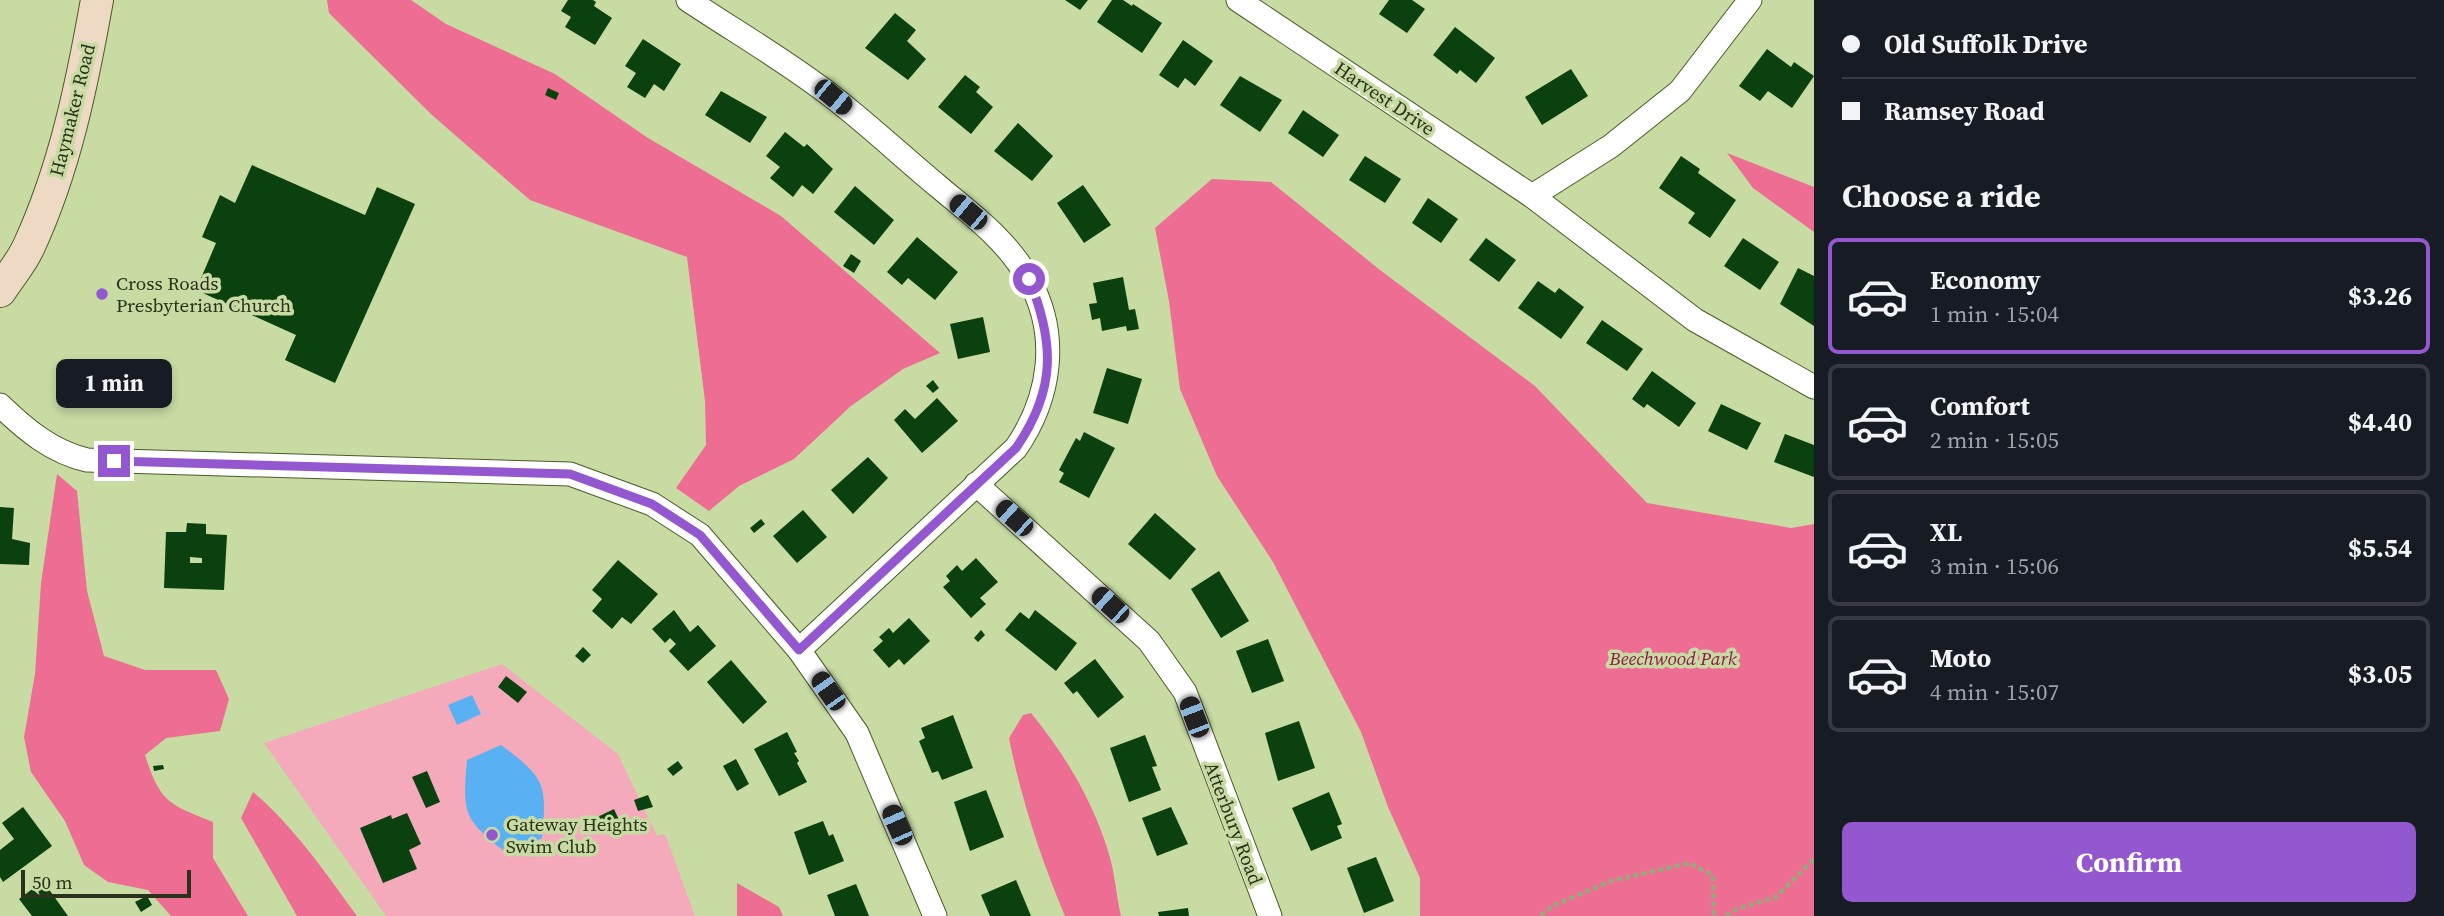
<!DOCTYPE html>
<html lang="en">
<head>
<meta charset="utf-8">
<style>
  body { margin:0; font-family:"Source Serif 4",serif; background:#242831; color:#f1f3f6; height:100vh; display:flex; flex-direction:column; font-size:26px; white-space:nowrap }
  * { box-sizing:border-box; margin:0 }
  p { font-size:23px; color:#9ea1a6 }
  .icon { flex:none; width:38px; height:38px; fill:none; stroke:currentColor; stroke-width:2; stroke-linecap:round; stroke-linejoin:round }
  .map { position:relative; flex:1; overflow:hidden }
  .sheet { display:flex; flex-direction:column; background:#171b24; width:630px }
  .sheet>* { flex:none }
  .guide { display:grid; align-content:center; height:154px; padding:0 28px; background:#171b24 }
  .scale { position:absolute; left:21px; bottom:18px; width:170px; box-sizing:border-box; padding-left:7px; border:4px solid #2b321c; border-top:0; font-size:19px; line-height:24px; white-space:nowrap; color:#2b321c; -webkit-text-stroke:5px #c7dba3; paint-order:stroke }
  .end { position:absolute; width:32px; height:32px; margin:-16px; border:9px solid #9358d0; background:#fff; box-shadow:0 0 0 4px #fff }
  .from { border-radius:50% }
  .bubble { position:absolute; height:49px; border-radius:10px; background:#171b24; box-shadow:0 4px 10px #0003; font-size:23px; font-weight:700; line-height:49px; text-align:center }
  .car { position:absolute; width:21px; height:42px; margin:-21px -10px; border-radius:9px; box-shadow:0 0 5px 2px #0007; background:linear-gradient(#222 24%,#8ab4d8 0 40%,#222 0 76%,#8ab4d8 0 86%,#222 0) }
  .guide b { display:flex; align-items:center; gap:24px; height:66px; font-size:26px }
  .guide b+b { border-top:2px solid #363941 }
  .guide i { width:18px; height:18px; background:#f1f3f6 }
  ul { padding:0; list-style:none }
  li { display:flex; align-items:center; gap:21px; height:116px; margin:0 14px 10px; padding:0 14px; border:4px solid #363941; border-radius:10px }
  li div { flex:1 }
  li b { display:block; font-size:26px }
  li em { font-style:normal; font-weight:700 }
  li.on { border-color:#9358d0 }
  li>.icon { width:63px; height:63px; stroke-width:1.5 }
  h2 { padding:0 28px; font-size:32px; line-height:84px }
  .button { display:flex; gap:14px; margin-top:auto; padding:14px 28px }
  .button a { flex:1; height:80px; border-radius:10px; background:#9358d0; color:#fff; font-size:28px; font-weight:700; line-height:80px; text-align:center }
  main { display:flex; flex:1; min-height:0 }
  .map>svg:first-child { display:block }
</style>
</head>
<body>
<main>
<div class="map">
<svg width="1814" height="916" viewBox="0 0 1814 916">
  <rect width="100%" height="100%" fill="#c7dba3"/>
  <polygon fill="#f5aabc" points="502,664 618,754 657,836 665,834 695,916 386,916 264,743"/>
  <g fill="#ee6e93">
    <polygon points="327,0 411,0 446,24 555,74 648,138 781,216 940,353 903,369 851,406 794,459 739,486 709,511 676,488 706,445 705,401 687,257 530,200 432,115 329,13"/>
    <polygon points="1727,153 1814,187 1814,232 1753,188"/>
    <polygon points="1212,179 1271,182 1380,270 1535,386 1647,503 1791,528 1814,524 1814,916 1420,916 1420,878 1388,807 1361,732 1273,562 1217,476 1180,389 1169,301 1155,228"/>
    <path d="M57 474 77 491 87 591 104 656 145 670H216L229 699 220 731 166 738 145 755C160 802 168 804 213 822V858L248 916H171L148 890 108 882 84 865 65 821 31 772 24 737 35 674 41 583Z"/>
    <path d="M1031 713C1064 753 1093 801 1108 851 1115 872 1116 895 1121 916H1065C1041 859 1021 799 1009 738L1023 715Z"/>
    <path d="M253 792C295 828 324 871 357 916H297L241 818Z"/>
    <polygon points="737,883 779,907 783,916 737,916"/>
  </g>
  <g fill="#59b0f3">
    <polygon points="472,695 481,714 457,725 448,705"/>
    <path d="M501 745C545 778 547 783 542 838L508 854C464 820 462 815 467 760Z"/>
  </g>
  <g fill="#0a410f" fill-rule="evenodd">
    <polygon points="568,0 593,0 596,2 594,6 612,18 595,45 565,27 571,17 561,11"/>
    <polygon points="1065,0 1088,0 1080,10"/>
    <polygon points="1112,0 1123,0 1132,6 1133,4 1162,23 1142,53 1097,22"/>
    <polygon points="1389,0 1412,0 1425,9 1407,33 1379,14"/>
    <polygon points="895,13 916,30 907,41 926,59 908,80 865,48"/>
    <polygon points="1455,27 1495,58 1476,83 1460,70 1457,74 1433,55"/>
    <polygon points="643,39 681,64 664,91 654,84 645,98 627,87 636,73 625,66"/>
    <polygon points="1183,40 1213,61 1195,86 1185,78 1178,88 1159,75"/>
    <polygon points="1767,49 1791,67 1794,62 1814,76 1792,108 1768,91 1760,101 1739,86"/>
    <polygon points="1571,69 1588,96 1542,125 1525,97"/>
    <polygon points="965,75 980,87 976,92 993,107 971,134 938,107"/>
    <polygon points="1240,76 1282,100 1260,132 1220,105"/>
    <polygon points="548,88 559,93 556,100 545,95"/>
    <polygon points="721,91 767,117 750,143 705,115"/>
    <polygon points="1303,110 1339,135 1323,157 1288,133"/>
    <polygon points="1018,123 1053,156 1032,181 994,151"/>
    <polygon points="785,132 804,147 807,144 833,169 813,194 802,185 793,197 770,178 780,167 766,156"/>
    <polygon points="1365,156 1401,179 1385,203 1349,180"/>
    <polygon points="1681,156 1700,169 1698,173 1736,200 1710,238 1688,223 1695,213 1659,188"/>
    <polygon points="252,165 365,215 377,187 415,204 335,383 285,360 296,335 196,290 216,243 202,237 220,195 235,203"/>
    <polygon points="1083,185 1111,225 1084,243 1057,203"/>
    <polygon points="855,186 894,220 874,245 834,212"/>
    <polygon points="1428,198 1458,219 1441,243 1412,223"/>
    <polygon points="917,237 958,272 935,300 908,278 902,285 887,272"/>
    <polygon points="1486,238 1516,260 1499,282 1469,260"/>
    <polygon points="1743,238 1779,262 1760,290 1724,266"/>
    <polygon points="851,254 861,261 854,273 843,266"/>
    <polygon points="1798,268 1814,276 1814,326 1780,304"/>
    <polygon points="1123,277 1129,310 1135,309 1139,329 1127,331 1126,326 1102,331 1100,318 1092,320 1089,304 1097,303 1093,283"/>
    <polygon points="1538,281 1555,293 1559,288 1584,307 1561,339 1518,308"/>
    <polygon points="983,317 990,352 958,359 950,324"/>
    <polygon points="1602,320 1643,349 1627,371 1586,343"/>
    <polygon points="1107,368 1142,379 1128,424 1093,413"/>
    <polygon points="1652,371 1696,403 1679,427 1647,404 1644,408 1632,399"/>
    <polygon points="933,380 939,388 933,393 926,386"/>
    <polygon points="937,398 958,421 922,453 894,420 905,409 915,419"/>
    <polygon points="1721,404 1761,423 1747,450 1708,431"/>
    <polygon points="1084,432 1115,448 1089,498 1059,482 1064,473 1059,470 1076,438 1080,441"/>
    <polygon points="1785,434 1814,445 1814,477 1774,462"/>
    <polygon points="868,457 888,478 853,514 831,490"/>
    <polygon points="0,507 14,508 12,539 30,543 29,565 0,564"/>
    <polygon points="803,510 827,537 797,563 773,536"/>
    <polygon points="1155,513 1196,549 1170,580 1128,544"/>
    <polygon points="761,519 765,524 754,533 750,528"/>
    <path d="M187 523 206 524V534L227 535 224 590 164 588 166 532H186ZM190 557 202 558V563H190Z"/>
    <polygon points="976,558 998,582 980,598 986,604 971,618 943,587 950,581 946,576 957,565 962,571"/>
    <polygon points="618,560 658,594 631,624 622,617 612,629 592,611 602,599 592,590"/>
    <polygon points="1219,571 1249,621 1221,638 1191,589"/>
    <polygon points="674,610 690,632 698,625 716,646 688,671 669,651 676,644 670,638 665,643 652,629"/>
    <polygon points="1035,610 1077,643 1056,671 1005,630 1020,612 1029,619"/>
    <polygon points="909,618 930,641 904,665 899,659 889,668 873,650 883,641 879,637 889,628 893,633"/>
    <polygon points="981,630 985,635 978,642 974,638"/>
    <polygon points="1268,639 1284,681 1252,693 1236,651"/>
    <polygon points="583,647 591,655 583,663 575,656"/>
    <polygon points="1095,659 1124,697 1098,718 1077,691 1073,694 1064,683"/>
    <polygon points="731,660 767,702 743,724 707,682"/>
    <polygon points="506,676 527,692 518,703 498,687"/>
    <polygon points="953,715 973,768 942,780 938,771 932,773 919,741 925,738 921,728"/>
    <polygon points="1299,721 1315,768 1278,781 1265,733"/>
    <polygon points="787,732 797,752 794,753 799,761 797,763 807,782 779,796 754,749"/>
    <polygon points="1145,735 1157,766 1152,767 1161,790 1129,802 1110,748"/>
    <polygon points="736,759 749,784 737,791 723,766"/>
    <polygon points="678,761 683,768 673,776 667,769"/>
    <polygon points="163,765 164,769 154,771 153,766"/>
    <polygon points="427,771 440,802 426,808 412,777"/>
    <polygon points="986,790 1004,837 970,851 954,802"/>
    <polygon points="1329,792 1342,824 1337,826 1342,838 1311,851 1292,808"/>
    <polygon points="648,795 653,807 638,811 634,800"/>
    <polygon points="23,807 52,846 3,882 0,877 0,850 14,839 2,823"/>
    <polygon points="1171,807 1188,844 1157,856 1142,818"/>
    <polygon points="614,809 619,820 592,833 587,822"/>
    <polygon points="407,813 421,844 409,850 417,869 383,883 360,828 391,815 392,819"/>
    <polygon points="823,821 829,836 833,834 844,861 809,875 794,832"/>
    <polygon points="1376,857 1394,901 1364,913 1347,868"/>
    <polygon points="1016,880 1031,916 990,916 981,895"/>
    <polygon points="43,881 68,916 32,916 19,899"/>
    <polygon points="856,884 869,916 835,916 827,895"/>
    <polygon points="147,896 152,905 141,912 135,902"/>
    <polygon points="1188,908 1189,916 1159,916 1158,912"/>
  </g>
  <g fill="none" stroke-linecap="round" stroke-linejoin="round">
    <g stroke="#4b5b28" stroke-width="25">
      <g id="minor">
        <path d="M688 0C736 32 788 62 834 98 870 126 904 158 939 187 972 215 1007 240 1028 278 1060 334 1051 397 1016 448L799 650"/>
        <polyline points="1238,0 1532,196 1695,320 1814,387"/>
        <polyline points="1532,196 1611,146 1680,91 1750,0"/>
        <path d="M0 405C26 430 52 452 87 460L570 474 652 504 700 535 799 650 857 733 935 916"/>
        <polyline points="976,484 1149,641 1185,692 1270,916"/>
      </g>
    </g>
    <g stroke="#4b5b28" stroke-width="34">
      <path id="secondary" d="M0 291C9 277 22 262 29 246 65 168 82 84 97 0"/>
    </g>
    <g stroke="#98a87a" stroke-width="4.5" stroke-dasharray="5 3.5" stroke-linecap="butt">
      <polyline points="1541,916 1552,906 1611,881 1689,863 1713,875 1714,916"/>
      <polyline points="1726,916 1737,909 1776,897 1814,859"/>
    </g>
    <use href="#minor" stroke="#fff" stroke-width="23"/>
    <use href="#secondary" stroke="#eed9c4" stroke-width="32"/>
  </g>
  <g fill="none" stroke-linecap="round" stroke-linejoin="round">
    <path stroke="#9358d0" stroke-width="9" d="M114 461 570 474 652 504 700 535 799 650 1016 448C1056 390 1055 343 1029 279"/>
  </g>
  <g fill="#9358d0" stroke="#c7dba3" stroke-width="2.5">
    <circle cx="102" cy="294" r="7"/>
    <circle cx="492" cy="835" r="7"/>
  </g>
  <g text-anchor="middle" stroke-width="7" stroke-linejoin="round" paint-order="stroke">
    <g font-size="19" fill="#2b321c" stroke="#c7dba3">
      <text transform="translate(1385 98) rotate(34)" y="7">Harvest Drive</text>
      <text transform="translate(72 110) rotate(-76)" y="7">Haymaker Road</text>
      <text transform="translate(1234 823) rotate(69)" y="7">Atterbury Road</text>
    </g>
    <g font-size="19" fill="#2b321c" stroke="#c7dba3" text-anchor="start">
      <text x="116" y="290">Cross Roads<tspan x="116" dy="22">Presbyterian Church</tspan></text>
      <text x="506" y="831">Gateway Heights<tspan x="506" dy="22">Swim Club</tspan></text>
    </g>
    <g font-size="19" font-style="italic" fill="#8e1a46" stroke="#c7dba3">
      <text x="1673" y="665">Beechwood Park</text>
    </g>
  </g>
</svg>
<div class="scale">50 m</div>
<i class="end from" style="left:1029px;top:279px"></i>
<i class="end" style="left:114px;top:461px"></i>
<div class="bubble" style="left:56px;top:359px;width:116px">1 min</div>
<i class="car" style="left:833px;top:97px;rotate:130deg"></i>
<i class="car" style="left:968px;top:212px;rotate:310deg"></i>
<i class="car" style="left:1014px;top:518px;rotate:312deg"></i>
<i class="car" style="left:1110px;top:605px;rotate:312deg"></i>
<i class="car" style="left:828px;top:691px;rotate:325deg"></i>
<i class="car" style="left:1194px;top:717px;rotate:339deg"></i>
<i class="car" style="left:897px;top:825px;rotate:336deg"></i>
</div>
<section class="sheet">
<div class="guide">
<b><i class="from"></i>Old Suffolk Drive</b>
<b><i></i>Ramsey Road</b>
</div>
<h2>Choose a ride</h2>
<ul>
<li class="on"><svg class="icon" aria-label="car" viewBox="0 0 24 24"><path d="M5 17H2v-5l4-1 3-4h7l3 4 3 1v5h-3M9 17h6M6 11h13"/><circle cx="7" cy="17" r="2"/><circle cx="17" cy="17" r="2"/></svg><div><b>Economy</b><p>1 min · 15:04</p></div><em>$3.26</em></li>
<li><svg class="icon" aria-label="car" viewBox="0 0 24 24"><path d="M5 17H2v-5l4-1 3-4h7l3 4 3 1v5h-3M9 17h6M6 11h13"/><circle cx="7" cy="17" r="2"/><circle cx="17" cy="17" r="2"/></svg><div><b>Comfort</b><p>2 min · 15:05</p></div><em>$4.40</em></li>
<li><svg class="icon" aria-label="car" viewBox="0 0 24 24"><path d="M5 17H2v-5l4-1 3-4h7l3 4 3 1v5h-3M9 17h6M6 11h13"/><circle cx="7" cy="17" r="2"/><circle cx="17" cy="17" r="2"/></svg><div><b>XL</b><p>3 min · 15:06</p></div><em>$5.54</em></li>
<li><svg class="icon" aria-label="car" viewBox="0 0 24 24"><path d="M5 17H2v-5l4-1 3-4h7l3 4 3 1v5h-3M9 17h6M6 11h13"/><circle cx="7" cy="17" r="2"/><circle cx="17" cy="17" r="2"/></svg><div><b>Moto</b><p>4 min · 15:07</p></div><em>$3.05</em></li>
</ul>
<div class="button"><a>Confirm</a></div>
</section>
</main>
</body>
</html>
